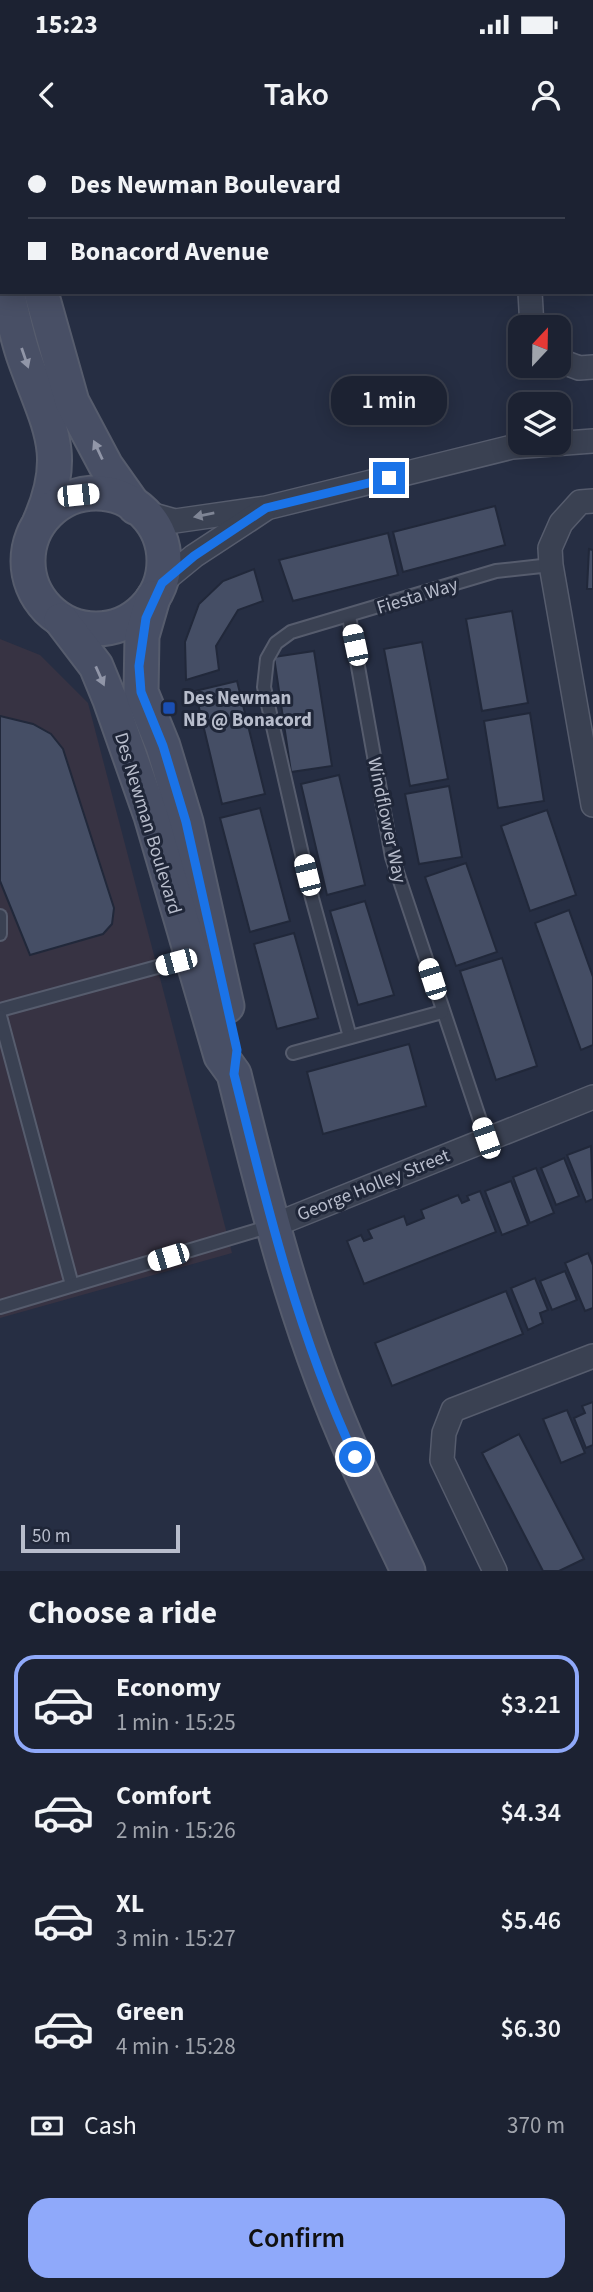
<!DOCTYPE html>
<html lang="en">
<head>
<meta charset="utf-8">
<style>
  body { margin:0; font-family:"Source Sans 3",sans-serif; background:#252a3a; color:#f1f3f6; height:100vh; display:flex; flex-direction:column; font-size:26px; white-space:nowrap }
  * { box-sizing:border-box; margin:0 }
  p { font-size:23px; color:#a0a4ac }
  .icon { flex:none; width:38px; height:38px; fill:none; stroke:currentColor; stroke-width:2; stroke-linecap:round; stroke-linejoin:round }
  .map { position:relative; height:1431px; overflow:hidden }
  .panel { display:flex; flex-direction:column; background:#1c2232; flex:1 }
  .panel>* { flex:none }
  .guide { position:absolute; left:0px; top:0px; width:593px; height:154px; box-shadow:0 4px 18px #0003,0 0 0 2px #3a3f4d; display:grid; align-content:center; height:154px; padding:0 28px; background:#1c2232 }
  .needle { width:46px; rotate:22deg }
  .tools { position:absolute; left:508px; top:175px; display:grid; gap:14px }
  .tools a { display:grid; place-items:center; width:63px; height:63px; border-radius:14px; background:#1c2232; box-shadow:0 4px 18px #0003,0 0 0 2px #3a3f4d; font-size:35px }
  .scale { position:absolute; left:21px; bottom:18px; width:159px; box-sizing:border-box; padding-left:7px; border:4px solid #b8bdcc; border-top:0; font-size:19px; line-height:24px; white-space:nowrap; color:#b8bdcc; -webkit-text-stroke:5px #1f2638; paint-order:stroke }
  .end { position:absolute; width:32px; height:32px; margin:-16px; border:9px solid #1a73e8; background:#fff; box-shadow:0 0 0 4px #fff }
  .from { border-radius:50% }
  .bubble { position:absolute; height:49px; border-radius:21px; background:#1c2232; box-shadow:0 4px 18px #0003,0 0 0 2px #3a3f4d; font-size:23px; font-weight:600; line-height:49px; text-align:center }
  .car { position:absolute; width:21px; height:42px; margin:-21px -10px; border-radius:9px; box-shadow:0 0 5px 2px #0007; background:linear-gradient(#fff 24%,#345 0 40%,#fff 0 76%,#345 0 86%,#fff 0) }
  .guide b { display:flex; align-items:center; gap:24px; height:66px; font-size:26px }
  .guide b+b { border-top:2px solid #3a3f4d }
  .guide i { width:18px; height:18px; background:#f1f3f6 }
  ul { padding:0; list-style:none }
  li { display:flex; align-items:center; gap:21px; height:98px; margin:0 14px 10px; padding:0 14px; border:4px solid transparent; border-radius:21px }
  li div { flex:1 }
  li b { display:block; font-size:26px }
  li em { font-style:normal; font-weight:600 }
  li.current { border-color:#8fa9fa }
  li>.icon { width:63px; height:63px; stroke-width:1.5 }
  h2 { padding:0 28px; font-size:32px; line-height:84px }
  .pay { display:flex; align-items:center; gap:18px; height:77px; padding:0 28px; font-size:26px }
  .pay p { margin-inline-start:auto }
  .cta { display:flex; gap:14px; margin-top:auto; padding:14px 28px }
  .cta a { flex:1; height:80px; border-radius:21px; background:#8fa9fa; color:#111; font-size:28px; font-weight:600; line-height:80px; text-align:center }
  .status { display:flex; justify-content:space-between; align-items:center; height:49px; padding:0 35px; background:#1c2232; direction:ltr }
  .status svg { height:19px; fill:currentColor }
  header { display:flex; justify-content:space-between; align-items:center; height:91px; padding:0 28px; background:#1c2232; font-size:32px; font-weight:600 }
  .map>svg:first-child { display:block }
</style>
</head>
<body>
<div class="status"><b>15:23</b><svg viewBox="0 0 49 12"><path d="M0 12V9h3v3zM5 12V6h3v6zM10 12V3h3v9zM15 12V0h3v12zM26 1h20v11H26zM47 4h2v5h-2z"/></svg></div>
<header><svg class="icon" aria-label="back" viewBox="0 0 24 24"><path d="M15 5l-7 7 7 7"/></svg>Tako<svg class="icon" aria-label="person" viewBox="0 0 24 24"><circle cx="12" cy="8" r="4"/><path d="M4 21q1-7 8-7t8 7"/></svg></header>
<div class="map">
<svg width="593" height="1431" viewBox="0 0 593 1431">
  <rect width="100%" height="100%" fill="#262e43"/>
  <polygon fill="#373343" points="0,499 40,515 88,563 232,1113 0,1178"/>
  <g fill="#454e65" stroke="#21283a" stroke-width="2">
    <polygon points="495,366 505,405 403,432 393,392"/>
    <polygon points="388,393 398,435 293,461 279,420"/>
    <polygon points="589,409 593,410 593,449 587,449"/>
    <polygon points="254,429 263,461 238,470 216,506 219,530 186,540 185,502 199,464 223,441"/>
    <polygon points="512,471 528,563 482,571 466,479"/>
    <polygon points="422,502 448,639 410,646 384,509"/>
    <polygon points="314,511 332,626 291,632 274,517"/>
    <polygon points="237,541 265,654 222,664 195,551"/>
    <polygon points="530,573 544,661 498,668 484,581"/>
    <polygon points="0,576 33,584 51,594 63,609 114,768 112,784 103,794 30,815 0,741"/>
    <polygon points="339,635 365,745 327,755 301,644"/>
    <polygon points="449,646 462,717 419,724 405,654"/>
    <polygon points="260,668 290,781 250,792 220,678"/>
    <polygon points="547,670 576,755 530,771 501,686"/>
    <polygon points="466,723 497,812 456,826 425,737"/>
    <polygon points="365,761 394,855 358,865 330,771"/>
    <polygon points="569,770 593,837 593,905 581,910 535,783"/>
    <polygon points="294,793 318,878 277,889 254,804"/>
    <polygon points="502,818 537,926 496,940 460,831"/>
    <polygon points="409,904 426,966 323,994 307,932"/>
    <polygon points="591,1006 593,1059 586,1062 567,1015"/>
    <polygon points="564,1018 579,1056 556,1065 541,1028"/>
    <polygon points="536,1028 554,1073 530,1083 513,1037"/>
    <polygon points="511,1041 528,1085 502,1095 485,1051"/>
    <polygon points="480,1051 496,1092 364,1144 347,1101 361,1095 364,1101 372,1098 368,1090 404,1076 407,1085 424,1078 421,1070 458,1055 462,1063 469,1060 467,1056"/>
    <polygon points="588,1113 593,1125 593,1168 585,1171 565,1123"/>
    <polygon points="565,1131 577,1160 552,1170 540,1141"/>
    <polygon points="535,1138 548,1170 540,1173 543,1183 528,1190 511,1148"/>
    <polygon points="506,1151 523,1194 392,1246 375,1203"/>
    <polygon points="593,1262 593,1305 586,1308 574,1278 585,1273 582,1266"/>
    <polygon points="567,1270 585,1313 561,1323 543,1279"/>
    <polygon points="519,1294 584,1419 559,1431 543,1431 482,1313"/>
  </g>
  <g fill="none" stroke-linecap="round" stroke-linejoin="round">
    <g stroke="#565c6d" stroke-width="16">
      <g id="lane">
        <polyline points="349,476 392,717 486,998"/>
        <polyline points="0,776 0,794"/>
        <polyline points="0,870 190,818"/>
        <polyline points="0,876 72,1145"/>
        <polyline points="350,897 312,758 264,547 267,519 276,503 291,492 496,431 551,425"/>
        <polyline points="293,913 442,872"/>
        <polyline points="0,1167 271,1086"/>
      </g>
    </g>
    <g stroke="#565c6d" stroke-width="26">
      <g id="street">
        <polyline points="523,0 523,2"/>
        <polyline points="530,152 532,187"/>
        <polyline points="558,220 579,228 593,227"/>
        <polyline points="593,361 580,362 561,383 550,408 551,425 593,665"/>
        <polyline points="143,372 175,381 266,368 512,307 593,301"/>
        <polyline points="161,443 194,416 264,370"/>
        <polyline points="272,1086 593,957"/>
        <polyline points="495,1431 442,1320 444,1293 453,1270 593,1216"/>
      </g>
    </g>
    <g stroke="#565c6d" stroke-width="37">
      <g id="secondary">
        <polyline points="0,105 2,93"/>
        <path d="M7 152C13 175 17 198 25 220 48 285 70 313 40 381"/>
        <polyline points="41,152 72,262 106,326 135,367"/>
        <circle cx="96" cy="421" r="68"/>
        <polyline points="153,458 142,496 141,552 163,606 186,682 227,866"/>
        <path d="M61 480 96 526 110 560 151 676 221 916 234 934C264 1056 295 1179 345 1296 364 1341 387 1386 408 1431"/>
      </g>
    </g>
    <use href="#lane" stroke="#3a4152" stroke-width="12"/>
    <use href="#street" stroke="#3a4152" stroke-width="23"/>
    <use href="#secondary" stroke="#484f65" stroke-width="33"/>
  </g>
  <defs><path id="oneway-solid" d="M-6-.8H1V-3.2L6.5 0L1 3.2V.8H-6Z" transform="scale(1.75)"/></defs>
  <g fill="#9196a8">
    <use href="#oneway-solid" transform="translate(25 218) rotate(71)"/>
    <use href="#oneway-solid" transform="translate(98 310) rotate(-115)"/>
    <use href="#oneway-solid" transform="translate(100 536) rotate(66)"/>
  </g>
  <use fill="#7f8595" href="#oneway-solid" transform="translate(204 375) rotate(169)"/>
  <g fill="none" stroke-linecap="round" stroke-linejoin="round">
    <path stroke="#1a73e8" stroke-width="9" d="M355 1317C298 1195 266 1063 234 934L237 910 186 682 163 606 141 552 139 526 146 478 162 443 194 416 266 368 389 338"/>
  </g>
  <rect fill="#1a4fb4" stroke="#1f2638" stroke-width="2.5" x="162" y="561" width="14" height="14" rx="3.5"/>
  <g text-anchor="middle" stroke-width="6" stroke-linejoin="round" paint-order="stroke">
    <g font-size="19" fill="#b8bdcc" stroke="#1f2638">
      <text transform="translate(417 455) rotate(-17)" y="7">Fiesta Way</text>
      <text transform="translate(388 680) rotate(78)" y="7">Windflower Way</text>
      <text transform="translate(149 683) rotate(73)" y="7">Des Newman Boulevard</text>
      <text transform="translate(373 1044) rotate(-22)" y="7">George Holley Street</text>
    </g>
    <g font-size="19" font-weight="bold" fill="#b8bdcc" stroke="#1f2638" text-anchor="start">
      <text x="183" y="564">Des Newman<tspan x="183" dy="22">NB @ Bonacord</tspan></text>
    </g>
  </g>
</svg>
<div class="tools">
<a><svg class="needle" viewBox="-14 -14 28 28"><path d="M0-13l5 13h-10z" fill="#e53935"/><path d="M0 13l5-13h-10z" fill="#a0a4ac"/></svg></a>
<a><svg class="icon" aria-label="layers" viewBox="0 0 24 24"><path d="M12 4l9 5-9 5-9-5zM3 14l9 5 9-5"/></svg></a>
</div>
<div class="scale">50 m</div>
<i class="end from" style="left:355px;top:1317px"></i>
<i class="end" style="left:389px;top:338px"></i>
<div class="bubble" style="left:331px;top:236px;width:116px">1 min</div>
<i class="car" style="left:78px;top:355px;rotate:84deg"></i>
<i class="car" style="left:355px;top:505px;rotate:348deg"></i>
<i class="car" style="left:307px;top:735px;rotate:346deg"></i>
<i class="car" style="left:176px;top:822px;rotate:255deg"></i>
<i class="car" style="left:432px;top:839px;rotate:342deg"></i>
<i class="car" style="left:486px;top:998px;rotate:341deg"></i>
<i class="car" style="left:168px;top:1117px;rotate:253deg"></i>
<div class="guide">
<b><i class="from"></i>Des Newman Boulevard</b>
<b><i></i>Bonacord Avenue</b>
</div>
</div>
<section class="panel">
<h2>Choose a ride</h2>
<ul>
<li class="current"><svg class="icon" aria-label="car" viewBox="0 0 24 24"><path d="M5 17H2v-5l4-1 3-4h7l3 4 3 1v5h-3M9 17h6M6 11h13"/><circle cx="7" cy="17" r="2"/><circle cx="17" cy="17" r="2"/></svg><div><b>Economy</b><p>1 min · 15:25</p></div><em>$3.21</em></li>
<li><svg class="icon" aria-label="car" viewBox="0 0 24 24"><path d="M5 17H2v-5l4-1 3-4h7l3 4 3 1v5h-3M9 17h6M6 11h13"/><circle cx="7" cy="17" r="2"/><circle cx="17" cy="17" r="2"/></svg><div><b>Comfort</b><p>2 min · 15:26</p></div><em>$4.34</em></li>
<li><svg class="icon" aria-label="car" viewBox="0 0 24 24"><path d="M5 17H2v-5l4-1 3-4h7l3 4 3 1v5h-3M9 17h6M6 11h13"/><circle cx="7" cy="17" r="2"/><circle cx="17" cy="17" r="2"/></svg><div><b>XL</b><p>3 min · 15:27</p></div><em>$5.46</em></li>
<li><svg class="icon" aria-label="car" viewBox="0 0 24 24"><path d="M5 17H2v-5l4-1 3-4h7l3 4 3 1v5h-3M9 17h6M6 11h13"/><circle cx="7" cy="17" r="2"/><circle cx="17" cy="17" r="2"/></svg><div><b>Green</b><p>4 min · 15:28</p></div><em>$6.30</em></li>
</ul>
<div class="pay"><svg class="icon" aria-label="cash" viewBox="0 0 24 24"><path d="M3 7h18v10H3z"/><circle cx="12" cy="12" r="2"/></svg>Cash<p>370 m</p></div>
<div class="cta"><a>Confirm</a></div>
</section>
</body>
</html>
